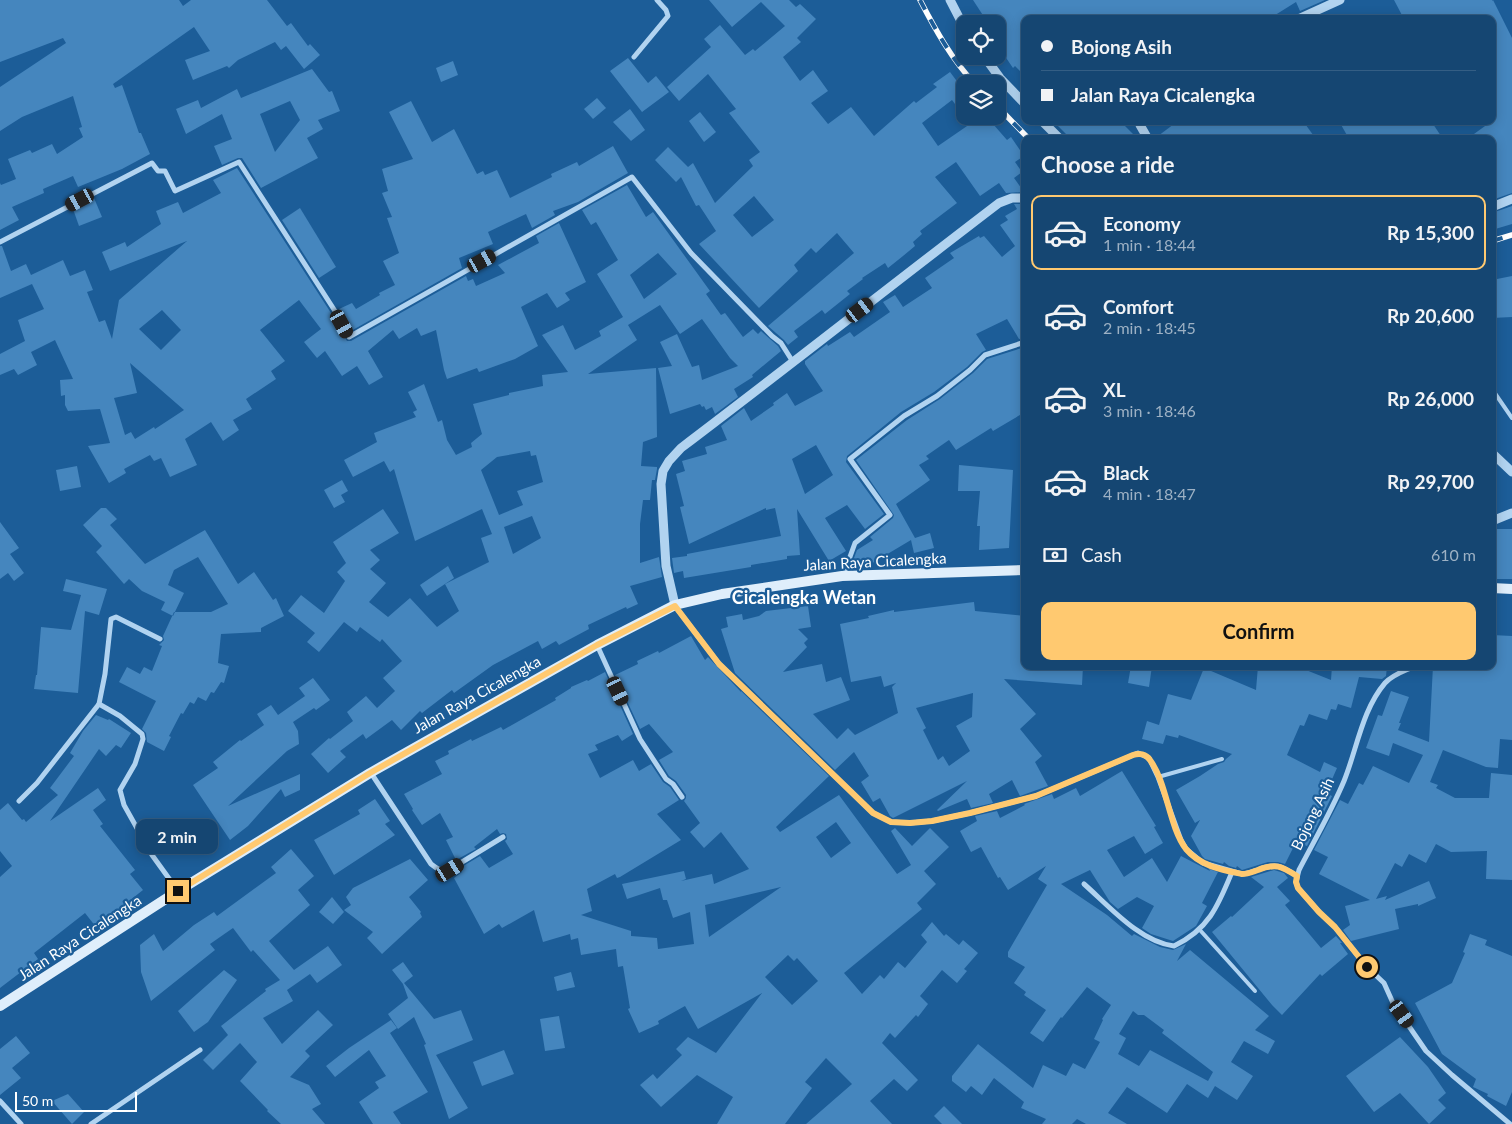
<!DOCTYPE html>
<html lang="en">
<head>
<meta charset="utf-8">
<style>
  body { margin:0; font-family:Lato,sans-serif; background:#1e4d77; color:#f1f3f6; height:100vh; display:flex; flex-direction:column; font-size:19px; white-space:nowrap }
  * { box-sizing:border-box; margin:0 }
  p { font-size:16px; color:#9db1c4 }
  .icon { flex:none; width:28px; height:28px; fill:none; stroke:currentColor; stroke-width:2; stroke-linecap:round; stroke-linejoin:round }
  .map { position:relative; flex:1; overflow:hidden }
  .drawer { position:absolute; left:1021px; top:135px; width:475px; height:535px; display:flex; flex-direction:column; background:#154672; border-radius:10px; box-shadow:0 2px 12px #0003,0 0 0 1px #345e84 }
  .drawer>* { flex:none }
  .hud { position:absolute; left:1021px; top:15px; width:475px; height:110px; border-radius:10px; box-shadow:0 2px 12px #0003,0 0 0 1px #345e84; display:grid; align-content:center; height:110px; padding:0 20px; background:#154672 }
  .tools { position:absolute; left:956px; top:15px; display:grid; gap:10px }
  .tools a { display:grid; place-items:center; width:50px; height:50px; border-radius:10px; background:#154672; box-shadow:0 2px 12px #0003,0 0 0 1px #345e84; font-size:25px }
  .scale { position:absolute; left:15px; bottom:12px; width:122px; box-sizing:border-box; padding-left:5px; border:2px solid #fff; border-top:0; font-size:14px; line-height:18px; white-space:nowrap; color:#fff; -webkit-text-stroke:4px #1c5d98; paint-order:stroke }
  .end { position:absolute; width:22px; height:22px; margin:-11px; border:6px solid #ffc970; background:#111; box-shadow:0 0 0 2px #111 }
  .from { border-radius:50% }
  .bubble { position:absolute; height:35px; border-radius:10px; background:#154672; box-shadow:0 2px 12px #0003,0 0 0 1px #345e84; font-size:16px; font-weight:700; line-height:35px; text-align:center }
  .car { position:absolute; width:15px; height:30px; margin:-15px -8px; border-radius:6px; box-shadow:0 0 4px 1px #0007; background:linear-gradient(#222 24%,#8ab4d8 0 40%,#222 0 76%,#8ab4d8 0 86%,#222 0) }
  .hud b { display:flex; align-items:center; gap:18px; height:48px; font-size:19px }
  .hud b+b { border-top:1px solid #345e84 }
  .hud i { width:12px; height:12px; background:#f1f3f6 }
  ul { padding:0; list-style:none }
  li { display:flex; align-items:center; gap:15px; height:75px; margin:0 10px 8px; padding:0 10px; border:2px solid transparent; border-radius:10px }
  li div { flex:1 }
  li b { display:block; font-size:19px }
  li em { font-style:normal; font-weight:700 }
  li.on { border-color:#ffc970 }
  li>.icon { width:45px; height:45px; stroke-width:1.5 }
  h2 { padding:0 20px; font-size:22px; line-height:60px }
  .pay { display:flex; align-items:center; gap:12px; height:55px; padding:0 20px; font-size:19px }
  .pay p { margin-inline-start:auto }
  .button { display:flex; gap:10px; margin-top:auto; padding:10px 20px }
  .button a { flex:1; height:58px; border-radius:10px; background:#ffc970; color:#111; font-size:20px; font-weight:700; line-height:58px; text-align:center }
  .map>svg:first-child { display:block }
</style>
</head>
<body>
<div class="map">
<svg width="1512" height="1124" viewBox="0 0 1512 1124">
  <rect width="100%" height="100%" fill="#1c5d98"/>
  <g fill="#4586be" fill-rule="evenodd">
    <polygon points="0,0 179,0 183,6 191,0 267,0 287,26 291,23 308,46 310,44 320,55 304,69 286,46 281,50 275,42 238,60 229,68 227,66 193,80 185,60 210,51 194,27 113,84 115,88 122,85 139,133 141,133 150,154 122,169 78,187 73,176 43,189 44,193 12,207 19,220 0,230 0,183 1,185 16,179 8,159 30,150 32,153 52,144 57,154 83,137 79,128 82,127 73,96 22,117 0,131 0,87 66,43 63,38 0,62"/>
    <path d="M709 0H789L796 7 800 4 816 19 797 38 801 42 783 57 800 81 813 70 828 91 811 103 828 124 851 107 874 136 914 101 916 103 937 87 933 84 950 72 965 92V116H986L1007 140 1011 137 1024 156 1015 162 1022 172 1014 178 1024 192 1006 193 999 183 980 196 956 162 935 177 957 203 920 231 922 234 913 242 915 246 903 256 888 268 885 263 862 278 863 279 847 291 850 294 825 314 822 310 794 331 798 337 788 345 784 340 768 326 854 253 837 233 816 253 811 248 794 265 798 271 759 308 699 244 716 231 699 205 696 206 681 177 676 182 655 160 668 147 688 167 693 163 715 203 753 166 749 160 760 152 729 113 736 109 708 74 679 101 667 87 711 47 704 39 720 25 745 55 753 49 755 51 785 26 761 2 732 27ZM952 100 970 124 938 146 922 123ZM754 196 774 220 752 237 733 215Z"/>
    <polygon points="973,0 1325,0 1300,11 1296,2 1269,19 1025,19 1025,76 1015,66 1013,68 998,46 998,16 988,23"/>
    <polygon points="1394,0 1492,0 1492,1 1493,0 1512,38 1512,193 1492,200 1492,139 1467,139 1492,121 1492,19 1404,19"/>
    <polygon points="628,58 648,83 656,76 669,92 642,112 610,71"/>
    <polygon points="453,61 458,75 441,82 436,68"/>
    <path d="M312 69 329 92 332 91 340 111 318 120 323 129 307 138 318 158 261 188 242 158H238L222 165 214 146 232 139 222 114 186 134 176 109 198 100 201 108 237 89 241 98ZM290 101 300 120 275 152 260 114Z"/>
    <polygon points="597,98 606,108 593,119 584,109"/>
    <polygon points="411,101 432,142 454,129 477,174 483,171 485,175 497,170 510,198 552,177 551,174 577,162 579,166 613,146 628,173 578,202 553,211 555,215 532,228 526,214 488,232 493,244 459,258 462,268 351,331 339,309 352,303 356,309 380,295 379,293 395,285 383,261 399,253 387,218 392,217 382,193 388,191 382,169 413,159 389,112"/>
    <polygon points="630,109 645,130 631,141 613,122"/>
    <polygon points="700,112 716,132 704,142 689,121"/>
    <polygon points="1053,121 1120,121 1138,139 1071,139"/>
    <polygon points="1178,121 1303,121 1316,139 1154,139"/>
    <polygon points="1339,121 1431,121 1443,139 1349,139"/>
    <path d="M237 168 331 313 347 341H351L466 276 468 281 473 279 476 286 505 273 498 265 539 243 536 236 559 223 586 282 565 293 570 300 557 308 547 293 521 307 538 346 515 359 479 372 477 368 447 379 444 370 436 330 421 336 417 328 399 339 393 330 368 351 383 377 369 385 357 366 342 376 325 351 317 358 304 342 321 329 299 300 260 330 285 361 271 371 276 379 246 399 252 409 233 420 239 430 223 441 211 422 185 439 197 465 170 477 161 458 154 461 150 455 124 469 126 473 109 483 88 446 110 443 100 409 68 411 65 405V395L61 396 60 380 73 379 55 340 31 352 37 365 18 375 14 369 0 375V354L25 341 18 320 44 309 32 284 0 298V246H2L11 271 26 264 31 275 63 260 70 276 85 270 93 290 87 292 99 322 105 320 112 339 119 300 187 241 110 271 102 252 125 242 127 247 161 224 156 211 178 202 183 213 221 193 213 180ZM162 310 181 330 161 350 139 329ZM130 363 184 410 155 429 154 427 135 439 131 432 125 435 114 398 137 393Z"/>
    <path d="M627 185 646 217 653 212 710 291 706 294 721 315 725 313 743 337 753 329 758 334 761 331 778 346 781 351 752 375 753 377 734 389 738 397 715 414 712 407 706 410 704 406 702 407 700 404 670 414 658 368 672 366 660 342 677 334 692 367 699 365 702 380 738 366 730 358 702 319 680 334 660 305 628 325 637 340 588 374 656 368 657 437 643 442 641 466 657 467V469L655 480H652L650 500H643L640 524V563L659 557 662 577 630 586 638 604 627 609 626 607 588 625 589 629 559 645 556 641 542 649 538 641 493 665 454 693 452 690 422 713 420 711 401 730 392 720 366 739 363 734 340 751 346 757 328 773 311 754 329 738 330 739 353 721 347 712 366 696 377 708 395 691 383 678 402 661 382 639 380 642 360 627 357 632 344 622 319 652 307 642 315 633 288 611 301 595 324 613 345 581 337 572 346 563 333 542 383 509 399 533 370 550 380 560 370 569 386 583 369 602 388 617 410 598 437 627 459 611 445 584 489 562 481 538 492 534 482 509 415 541 394 469 390 472 384 461 353 477 344 460 377 442 374 433 416 417 413 412 417 410 408 392 424 384 438 422 442 420 447 440 456 455 472 447 471 443 482 434 473 404 509 395V393L543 386 542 375 568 372 542 335 563 325 575 350 601 336 599 331 623 317 597 274 618 260 596 222 591 225 582 210ZM658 253 677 274 644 299 630 275ZM530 451 531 456 536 455 543 482 517 491 523 505 499 515 481 470 497 457ZM532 516 541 538 513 554 504 527Z"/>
    <polygon points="94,198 102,217 79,226 73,209"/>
    <path d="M1014 204H1025V338L1019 339 1007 319 976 334 986 350 982 352 967 367 934 392 901 412 847 456 846 462 884 514 865 529 847 505 825 518 846 551 829 561 797 509 800 555 787 556V559L751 565V567L684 578 683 571 674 573 672 558 687 556V554L781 536 775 508 766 510V508L689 544 680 507 684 506 676 474 685 471 682 461 707 454 705 447 727 440 721 426 744 408 751 421 774 405 773 403 787 393 795 406 823 391 805 364V361L827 344 828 346 850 332 854 337 890 312 883 302 895 295 903 307 932 288 925 278 954 258 950 253 979 236 980 238 984 236 1002 257 1015 246 1000 225 1008 220 1005 216 1017 209ZM816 445 833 475 805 494 792 459Z"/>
    <polygon points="1512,206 1512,224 1492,230 1492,213"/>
    <polygon points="300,208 336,267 319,278 282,220"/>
    <polygon points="1512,276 1512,317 1492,318 1492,280"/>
    <polygon points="1025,347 1025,412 993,431 991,428 956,450 949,440 926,456 929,459 919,465 930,480 896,504 915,538 930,533 934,548 914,553 911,540 864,568 860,569 854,558 857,550 873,540 870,537 893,518 894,515 856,460 907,420 940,399 973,373 987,359"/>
    <polygon points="959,465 1013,470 1009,548 979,550 980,526 977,526 980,491 958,491"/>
    <polygon points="77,466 81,487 60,491 56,470"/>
    <polygon points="342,480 348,491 341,495 345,502 334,508 324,490"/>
    <polygon points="101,508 106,508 117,519 110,525 145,564 205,530 238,584 254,572 273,600 276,598 284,616 261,628 261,632 221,634 218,663 229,666 224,683 221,682 214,693 211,692 206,701 198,697 194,704 190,702 183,714 181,713 169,736 171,737 164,751 147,742 146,733 142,729 156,701 119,682 127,667 140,674 144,667 152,671 162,646 159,645 164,640 163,636 174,612 211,612 228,604 198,557 174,570 168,585 184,593 173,616 161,610 165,602 142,591 129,579 124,584 96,552 102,546 83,525"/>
    <polygon points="0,522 19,548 10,554 24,573 14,581 8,573 0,579"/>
    <rect x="1492" y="529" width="20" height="50"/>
    <polygon points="448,566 454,578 427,596 420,585"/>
    <polygon points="66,579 107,589 99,615 85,611 78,693 34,689 36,675 37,675 41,627 71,630 81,595 63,591"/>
    <path d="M974 602 975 611 1025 616V666H1083L1082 685 1004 679 1036 714 1020 729 1042 756 1035 762 1048 786 1020 796 1012 780 989 794 993 803 971 808 967 799 938 811 937 810 967 781 893 818 890 816 880 798 873 802 861 782 869 776 854 752 835 770 735 673 721 629 728 627 726 617 742 614 743 620 759 616 766 611 808 606 811 627 798 629 808 639 804 643 807 647 783 672 822 664 826 682 841 677 850 700 813 714 837 739 848 728 855 735 898 713 892 687 896 683 884 687 881 676 851 682 840 624 869 618 868 616 894 610V612ZM973 693 972 717 956 726 970 751 949 766 943 756 938 760 923 730 926 728 916 708Z"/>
    <polygon points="1492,635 1512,636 1512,740 1500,739 1498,768 1486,767 1443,750 1430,782 1438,785 1436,788 1455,798 1489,798 1491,773 1512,775 1512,880 1486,879 1487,851 1451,852 1436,844 1426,863 1409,854 1402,867 1395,863 1376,899 1387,896 1385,900 1429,881 1436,898 1418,906 1418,904 1395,909 1399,929 1351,941 1343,930 1350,925 1345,906 1370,900 1319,874 1328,857 1314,850 1340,800 1348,804 1359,783 1363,785 1373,766 1409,783 1423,755 1393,743 1389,756 1366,748 1378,715 1382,716 1391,691 1409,697 1399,723 1401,723 1398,730 1429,742 1433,666 1492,666"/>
    <path d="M691 636 705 660 708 657 741 692V691L829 776 776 827 780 832 839 795 897 874 911 865 891 831 895 828 912 846 930 828 949 847 924 871 936 884 917 903 922 909 844 973 862 994 880 975 884 979 898 962 905 968 927 942 921 935 932 922 944 936 946 934 959 945 963 940 978 953 964 969 967 971 957 983 942 970 920 996 928 1004 918 1017 916 1015 895 1038 890 1033 882 1043 918 1080 907 1091 894 1079 870 1101 892 1124H806L852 1084 826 1058 805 1082 812 1088 785 1124H717L733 1097 697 1075 661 1107 640 1085 653 1074 657 1079 682 1055 676 1049 688 1037 716 1053 762 993 698 1029 685 1006 658 1021 659 1024 639 1033 628 1009 630 1008 623 966 618 967 616 949 581 955 578 938 571 940 570 934 543 942 534 910 502 928 499 924 484 934 454 878 462 872 460 868 480 856 489 868 513 854 505 841 507 839 506 834 503 833 500 834 497 829 474 847 476 849 456 860 446 840 453 837 440 813 422 825 412 810 413 809 404 794 442 774 435 761 449 754 448 751 471 739 472 741 501 727 503 730 556 700 555 698 571 688V687L587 680 588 681 605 672 633 734 622 741 618 735 595 745 598 750 588 754 600 778 633 760 639 771 651 764 663 782 670 787 679 800 657 814 681 840 620 877 617 878 615 874 587 889 592 911 581 915 631 931V936L657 938 658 949 694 944 690 912 673 918 667 900H663L660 888 627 899 622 884 684 871 686 879 681 881 712 874 714 884 749 869 721 832 704 848 690 832 700 823 684 801 686 798V795L676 781 669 776 659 760 673 752 649 724 640 729 615 675 638 664 637 661 658 651 659 653ZM836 822 851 843 831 858 816 837ZM781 887 709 937 705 905ZM788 955 794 961 797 958 818 981 792 1005 765 977Z"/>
    <polygon points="1131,666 1152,666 1149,687 1128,683"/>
    <polygon points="1258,666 1296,666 1331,680 1332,666 1387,666 1386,676 1382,679 1359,677 1351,708 1338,704 1336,710 1331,709 1327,720 1309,714 1304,726 1300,725 1287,755 1320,772 1324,762 1337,768 1326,793 1332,796 1307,846 1296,842 1285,864 1278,862 1268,862 1242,870 1237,866 1236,868 1229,866 1224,862 1223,864 1205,859 1202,856 1191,836 1200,820 1195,823 1176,790 1200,776 1218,764 1224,762 1226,759 1232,754 1179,735 1178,738 1166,735 1163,744 1142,739 1147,721 1159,725 1168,694 1191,700 1204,668 1256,690"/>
    <polygon points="313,678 330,700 316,710 314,708 293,722 298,731 299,744 287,751 228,806 300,774 300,790 285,797 281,789 248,826 230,840 193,785 218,768 213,762 240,740 241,741 264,725 257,714 271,705 278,715 305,696 299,688"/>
    <polygon points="96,715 108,720 109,719 131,733 121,748 116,745 106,756 99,749 50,821 98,788 106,800 93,810 103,824 100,826 135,870 130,874 143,890 96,927 85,913 34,953 38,959 0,988 0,877 12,866 0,851 0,810 8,803 22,820 24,819 26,822 58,795 50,788 74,756 70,753 83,731"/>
    <path d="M1122 771 1156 826 1154 827 1163 843 1145 854 1134 836 1107 850 1124 877 1152 858 1167 882 1181 856 1210 871 1209 869 1218 872 1202 903 1207 906 1196 926 1173 941 1151 934 1142 928 1154 906 1137 897 1118 909 1110 902 1090 870 1061 884 1107 915 1132 936 1134 934 1160 947 1173 950 1186 944 1177 961 1190 950 1269 1016 1255 1030 1275 1041 1268 1054 1244 1041 1231 1062 1253 1076 1237 1100 1215 1086 1208 1098 1187 1084 1167 1113 1127 1087 1108 1113 1127 1124H1086L1077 1119 1072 1124H1042L1046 1119 1021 1108 1024 1102 994 1078 982 1095 971 1086 966 1092 952 1081V1076L978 1044 1033 1088 1043 1065 1066 1076 1073 1063 1085 1069 1100 1042 1094 1039 1103 1020 1102 1019 1111 1005 1087 987 1062 1018 1061 1017 1043 1042 1030 1033 1046 1010 1024 995 1026 992 1014 983 1025 967 1008 957V952L1047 885 1038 879 1046 866 1008 890 1000 877 998 878 981 847 971 852 960 831 977 821 975 816 997 811 1000 818 1025 805 1024 804 1052 794 1054 799 1076 788 1080 796ZM1133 1011 1138 1015H1144L1164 1030 1162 1033 1213 1072 1208 1081 1150 1050 1139 1066 1118 1054 1126 1038 1119 1034Z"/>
    <polygon points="375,799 390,821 385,824 395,835 334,875 314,840 360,814 358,810"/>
    <polygon points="291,849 314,876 298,890 310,905 269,941 294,970 328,946 342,965 317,983 310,974 287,990 293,1001 263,1018 282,1044 318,1010 333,1025 305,1051 310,1056 290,1077 309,1085 321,1104 312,1109 325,1124 281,1124 267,1111 268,1110 240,1081 257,1062 240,1043 213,1070 203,1060 228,1035 221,1026 266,991 265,989 280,980 253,950 251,952 233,928 210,944 215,950 151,1001 141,972 140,945 154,934 163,951 194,925 214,912 217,916 276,873 271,867"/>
    <polygon points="410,859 428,880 409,897 421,912 420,913 422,917 382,954 367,938 373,932 344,910 351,905 346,897 353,888"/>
    <polygon points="1274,870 1284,873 1288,878 1277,887 1290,901 1285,905 1321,948 1336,936 1342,943 1340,943 1348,954 1322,976 1320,974 1282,1015 1272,1005 1212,932 1231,916 1232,917 1264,887 1251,877"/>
    <polygon points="332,897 344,912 333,924 319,912"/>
    <polygon points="1470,934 1487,940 1485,945 1512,956 1512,1092 1506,1106 1487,1096 1488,1094 1473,1087 1476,1079 1442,1054 1415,1003 1452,983 1465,953 1463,952"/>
    <polygon points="403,962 413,976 404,983 434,1019 461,1010 473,1040 436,1055 468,1108 449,1119 424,1045 426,1044 414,1017 398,1029 388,1014 408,998 403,984 392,970"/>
    <polygon points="224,970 237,980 208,1022 194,1032 178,1011"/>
    <polygon points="571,972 575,987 557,991 554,977"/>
    <polygon points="559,1016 565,1048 545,1051 540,1019"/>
    <polygon points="391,1020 397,1028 390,1033 428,1092 393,1112 401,1124 373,1124 359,1102 379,1088 375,1082 386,1076 369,1050 335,1077 326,1066 349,1048"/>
    <polygon points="16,1036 30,1053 12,1068 21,1078 0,1095 0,1049"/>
    <polygon points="1400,1037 1428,1067 1446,1093 1438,1100 1446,1108 1429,1124 1400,1093 1374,1112 1346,1076"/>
    <polygon points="504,1050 514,1074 482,1086 473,1062"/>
    <polygon points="68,1094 84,1112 72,1124 52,1101"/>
    <polygon points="944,1106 962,1124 942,1124 934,1116"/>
  </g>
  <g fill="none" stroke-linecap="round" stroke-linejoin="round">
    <g stroke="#b1d3f0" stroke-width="4">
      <polyline points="1492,389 1512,418"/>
      <polyline points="1158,777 1222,759"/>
      <polyline points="1199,929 1255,991"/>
    </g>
    <g stroke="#b1d3f0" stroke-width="5">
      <polyline points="634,57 668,16 666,10 657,0"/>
      <polyline points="0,242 152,163 158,171 165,171 175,191 239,162 335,311 349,337 632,177 691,253 772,336 781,343 793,362"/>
      <polyline points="843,576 855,543 890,515 850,459 904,416 937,396 970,370 985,355 1025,342"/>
      <path d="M675 606 719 664 873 813 891 822 910 823 932 821 970 813 1036 796 1138 753 1149 758 1158 777 1181 840 1186 849 1203 863 1242 874C1247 874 1251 872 1257 870 1276 863 1280 865 1297 876"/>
      <polyline points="160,639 116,617 111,619 105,674 99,704 120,716 142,734 143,739 135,764 120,790 124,805 152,855 178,891"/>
      <polyline points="597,645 640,739 666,779 673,784 682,797"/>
      <path d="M1415 666C1405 671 1393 674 1385 683 1362 710 1357 749 1344 781 1331 812 1314 841 1299 870L1296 882 1298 888 1319 912 1335 927 1367 967 1384 983 1393 1003 1426 1051 1452 1075 1510 1124"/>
      <path d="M371 773 431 864C437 869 441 871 449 870L503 837"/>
      <polyline points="19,801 37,783 99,704"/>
      <path d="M1084 884C1109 906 1140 942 1174 946 1209 929 1218 906 1232 872"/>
      <polyline points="0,1101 21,1124"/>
      <polyline points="91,1124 200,1050"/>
    </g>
    <g stroke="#b1d3f0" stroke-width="9">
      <polyline points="950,0 965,29"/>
      <polyline points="1298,19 1340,0"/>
      <polyline points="984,56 1000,78 1025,104"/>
      <polyline points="1042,121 1060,139"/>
      <polyline points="1141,121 1140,125 1148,139"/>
      <polyline points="1492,207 1512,199"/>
      <polyline points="1492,453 1512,472"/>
      <polyline points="1492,521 1512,513"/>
      <path d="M675 605 666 566 661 484 663 471 669 461 681 448C788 367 893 284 999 203L1012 198H1025"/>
    </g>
    <g stroke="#dfeefb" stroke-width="10">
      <polyline points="1492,588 1512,589"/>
      <polyline points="0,1006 178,891 370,773 597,645 675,605 722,594 842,576 1025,570"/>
    </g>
    <g stroke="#fff" stroke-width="5.5">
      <g id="rail">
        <path d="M920 0C935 29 952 60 975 84"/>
        <polyline points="998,107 1029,139"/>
        <polyline points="1492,241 1512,235"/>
      </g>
    </g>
    <use href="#rail" stroke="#1c5d98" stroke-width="4" stroke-dasharray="11" stroke-linecap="butt"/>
  </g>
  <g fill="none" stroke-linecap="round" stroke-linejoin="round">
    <path stroke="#ffc970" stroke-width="6" d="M178 891 370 773 597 645 675 606 719 664 873 813 891 822 910 823 932 821 970 813 1036 796 1133 755C1139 753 1146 754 1150 760 1167 783 1169 827 1186 849 1200 866 1222 870 1242 874 1248 874 1252 872 1258 870 1276 863 1281 866 1297 876L1296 882 1298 888 1319 912 1335 927 1367 967"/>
  </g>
  <g text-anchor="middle" stroke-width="4.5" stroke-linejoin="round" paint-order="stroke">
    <g font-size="15" fill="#fff" stroke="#1c5d98">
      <text transform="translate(875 562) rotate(-3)" y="5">Jalan Raya Cicalengka</text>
      <text transform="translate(477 695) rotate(-29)" y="5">Jalan Raya Cicalengka</text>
      <text transform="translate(1313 814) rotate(-64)" y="5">Bojong Asih</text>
      <text transform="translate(80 938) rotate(-33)" y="5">Jalan Raya Cicalengka</text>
    </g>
    <g font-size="18" font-weight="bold" fill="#fff" stroke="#1c5d98">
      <text x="804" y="604">Cicalengka Wetan</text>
    </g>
  </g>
</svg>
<div class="tools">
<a><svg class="icon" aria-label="locate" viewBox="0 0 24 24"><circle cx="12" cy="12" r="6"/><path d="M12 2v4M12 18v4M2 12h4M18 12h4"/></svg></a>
<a><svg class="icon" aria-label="layers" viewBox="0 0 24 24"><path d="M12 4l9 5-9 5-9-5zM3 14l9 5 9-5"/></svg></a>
</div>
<div class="scale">50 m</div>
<i class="end from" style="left:1367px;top:967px"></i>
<i class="end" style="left:178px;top:891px"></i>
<div class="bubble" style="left:136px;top:819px;width:82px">2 min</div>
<i class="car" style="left:80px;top:200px;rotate:242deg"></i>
<i class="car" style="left:482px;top:261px;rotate:61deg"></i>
<i class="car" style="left:860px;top:310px;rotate:53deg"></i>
<i class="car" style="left:342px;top:324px;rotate:151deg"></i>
<i class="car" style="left:618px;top:691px;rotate:155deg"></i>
<i class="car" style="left:450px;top:870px;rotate:59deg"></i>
<i class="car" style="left:1402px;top:1014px;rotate:144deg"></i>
<div class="hud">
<b><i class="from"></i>Bojong Asih</b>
<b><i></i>Jalan Raya Cicalengka</b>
</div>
<section class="drawer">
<h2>Choose a ride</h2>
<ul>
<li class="on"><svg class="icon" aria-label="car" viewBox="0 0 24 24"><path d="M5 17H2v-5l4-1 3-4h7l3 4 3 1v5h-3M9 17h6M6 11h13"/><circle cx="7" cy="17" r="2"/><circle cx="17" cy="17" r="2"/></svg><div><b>Economy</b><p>1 min · 18:44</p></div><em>Rp 15,300</em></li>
<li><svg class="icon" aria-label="car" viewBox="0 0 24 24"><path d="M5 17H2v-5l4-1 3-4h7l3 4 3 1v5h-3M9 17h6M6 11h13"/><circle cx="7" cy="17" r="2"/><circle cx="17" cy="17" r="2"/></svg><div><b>Comfort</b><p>2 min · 18:45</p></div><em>Rp 20,600</em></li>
<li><svg class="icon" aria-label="car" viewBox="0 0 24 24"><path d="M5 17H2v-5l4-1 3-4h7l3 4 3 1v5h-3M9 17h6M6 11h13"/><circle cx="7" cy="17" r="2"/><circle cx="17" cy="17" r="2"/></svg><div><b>XL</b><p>3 min · 18:46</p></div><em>Rp 26,000</em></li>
<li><svg class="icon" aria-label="car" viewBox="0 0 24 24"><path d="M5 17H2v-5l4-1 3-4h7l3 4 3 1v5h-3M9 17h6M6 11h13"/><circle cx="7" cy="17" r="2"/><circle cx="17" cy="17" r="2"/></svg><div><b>Black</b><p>4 min · 18:47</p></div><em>Rp 29,700</em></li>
</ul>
<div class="pay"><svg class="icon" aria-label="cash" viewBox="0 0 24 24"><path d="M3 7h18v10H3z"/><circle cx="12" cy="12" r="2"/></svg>Cash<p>610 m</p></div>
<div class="button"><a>Confirm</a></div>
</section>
</div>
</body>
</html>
